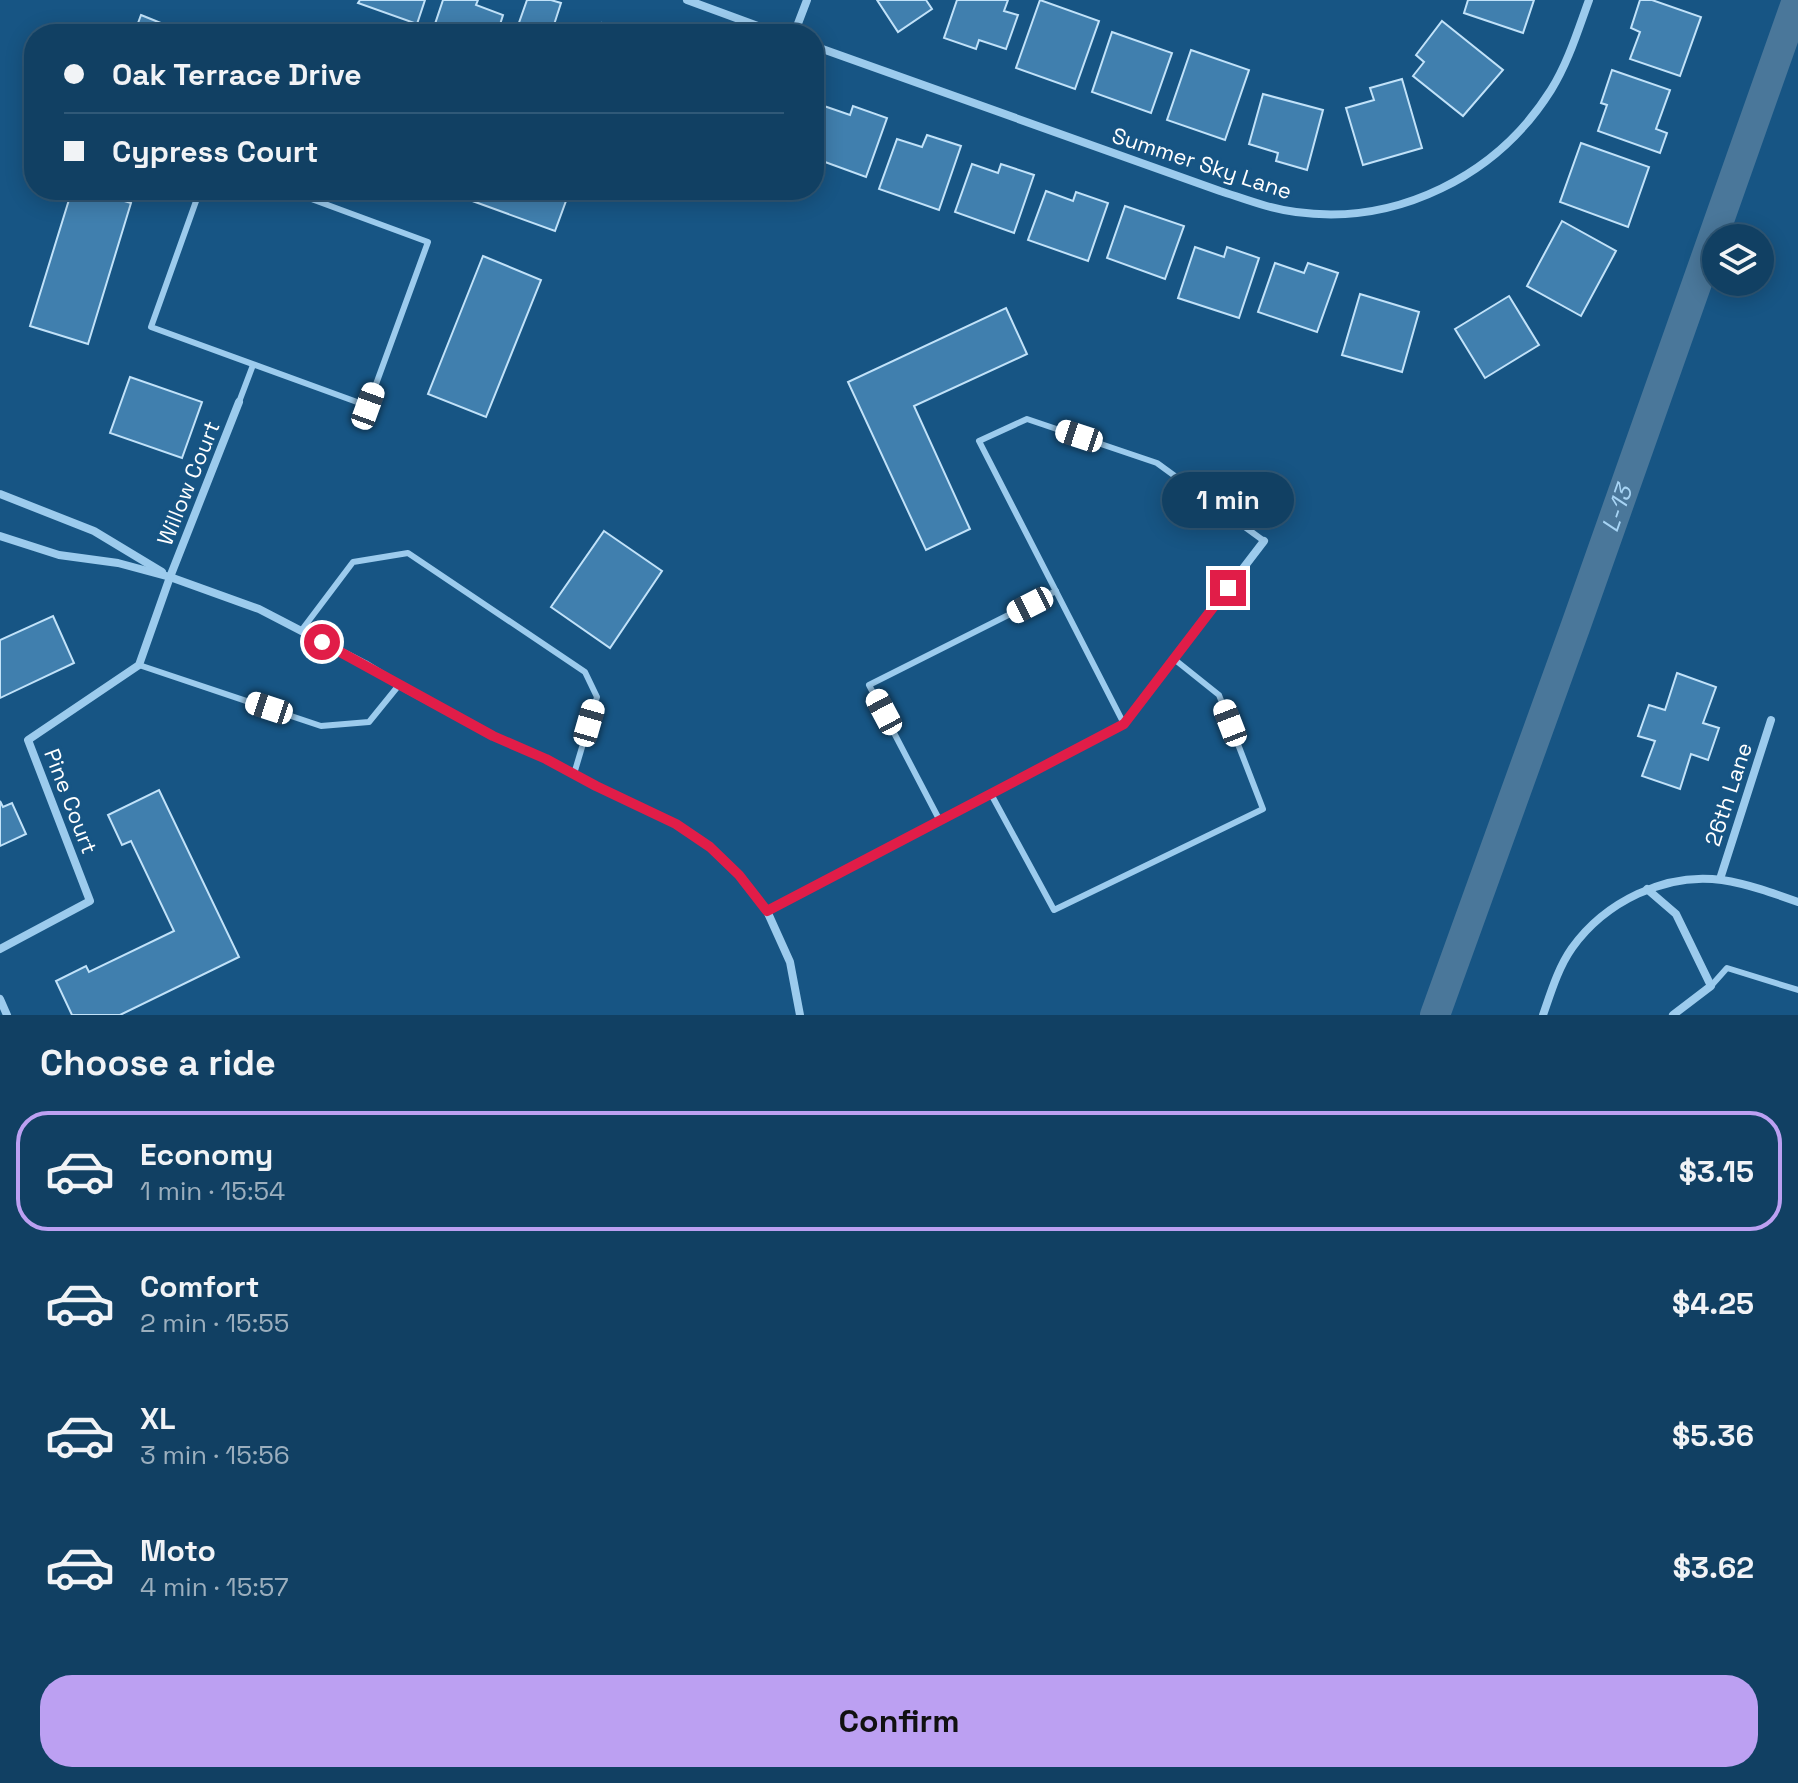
<!DOCTYPE html>
<html lang="en">
<head>
<meta charset="utf-8">
<style>
  body { margin:0; font-family:"Space Grotesk",sans-serif; background:#1a4769; color:#f1f3f6; height:100vh; display:flex; flex-direction:column; font-size:30px; white-space:nowrap }
  * { box-sizing:border-box; margin:0 }
  p { font-size:26px; color:#9cafbe }
  .icon { flex:none; width:44px; height:44px; fill:none; stroke:currentColor; stroke-width:2; stroke-linecap:round; stroke-linejoin:round }
  .map { position:relative; height:1015px; overflow:hidden }
  .sheet { display:flex; flex-direction:column; background:#114063; flex:1 }
  .sheet>* { flex:none }
  .hud { position:absolute; left:24px; top:24px; width:800px; height:176px; border-radius:32px; box-shadow:0 4px 20px #0003,0 0 0 2px #305978; display:grid; align-content:center; height:176px; padding:0 40px; background:#114063 }
  .tools { position:absolute; left:1702px; top:224px; display:grid; gap:16px }
  .tools a { display:grid; place-items:center; width:72px; height:72px; border-radius:50%; background:#114063; box-shadow:0 4px 20px #0003,0 0 0 2px #305978; font-size:40px }
  .end { position:absolute; width:36px; height:36px; margin:-18px; border:10px solid #e11d48; background:#fff; box-shadow:0 0 0 4px #fff }
  .from { border-radius:50% }
  .bubble { position:absolute; height:56px; border-radius:28px; background:#114063; box-shadow:0 4px 20px #0003,0 0 0 2px #305978; font-size:26px; font-weight:700; line-height:56px; text-align:center }
  .car { position:absolute; width:24px; height:48px; margin:-24px -12px; border-radius:10px; box-shadow:0 0 6px 2px #0007; background:linear-gradient(#fff 24%,#345 0 40%,#fff 0 76%,#345 0 86%,#fff 0) }
  .hud b { display:flex; align-items:center; gap:28px; height:76px; font-size:30px }
  .hud b+b { border-top:2px solid #305978 }
  .hud i { width:20px; height:20px; background:#f1f3f6 }
  ul { padding:0; list-style:none }
  li { display:flex; align-items:center; gap:24px; height:120px; margin:0 16px 12px; padding:0 24px; border:4px solid transparent; border-radius:32px }
  li div { flex:1 }
  li b { display:block; font-size:30px }
  li em { font-style:normal; font-weight:700 }
  li.active { border-color:#bca0f2 }
  li>.icon { width:72px; height:72px; stroke-width:1.5 }
  h2 { padding:0 40px; font-size:36px; line-height:96px }
  .primary-button { display:flex; gap:16px; margin-top:auto; padding:16px 40px }
  .primary-button a { flex:1; height:92px; border-radius:32px; background:#bca0f2; color:#111; font-size:32px; font-weight:700; line-height:92px; text-align:center }
  .map>svg:first-child { display:block }
</style>
</head>
<body>
<div class="map">
<svg width="1798" height="1015" viewBox="0 0 1798 1015">
  <rect width="100%" height="100%" fill="#175584"/>
  <g fill="none" stroke-linecap="round" stroke-linejoin="round">
    <path stroke="#4a779a" stroke-width="30" id="s1" d="M1435 1015 1576 625 1797 0"/>
  </g>
  <g fill="#407fae" stroke="#c1e2f9" stroke-width="2">
    <polygon points="360,0 425,0 417,24 358,3"/>
    <polygon points="443,0 478,0 476,5 503,15 497,34 463,34 435,24"/>
    <polygon points="527,0 551,0 561,3 551,34 515,34"/>
    <polygon points="877,0 926,0 932,9 898,32"/>
    <polygon points="957,0 1008,0 1004,11 1018,15 1006,49 979,40 976,49 944,38"/>
    <polygon points="1040,0 1099,21 1075,89 1016,68"/>
    <polygon points="1468,0 1534,0 1523,33 1464,13"/>
    <polygon points="1640,0 1652,0 1701,17 1680,76 1630,59 1640,32 1631,28"/>
    <polygon points="141,15 188,34 134,34"/>
    <polygon points="1442,21 1503,70 1463,116 1413,76 1424,62 1416,55"/>
    <polygon points="602,23 634,34 598,34"/>
    <polygon points="1112,32 1172,53 1151,113 1092,92"/>
    <polygon points="1191,50 1249,70 1225,140 1167,120"/>
    <polygon points="1612,70 1670,90 1656,129 1667,133 1660,153 1598,131 1607,105 1601,103"/>
    <polygon points="1402,79 1422,148 1363,165 1346,108 1374,100 1370,88"/>
    <polygon points="1263,94 1323,110 1307,170 1276,161 1278,153 1249,144"/>
    <polygon points="824,106 850,115 853,106 887,118 866,177 814,158 814,135"/>
    <polygon points="927,135 961,146 939,210 879,189 897,139 922,147"/>
    <polygon points="1581,143 1649,167 1628,227 1560,202"/>
    <polygon points="972,164 998,173 1001,164 1034,175 1014,233 955,212"/>
    <polygon points="72,190 88,190 131,203 88,344 30,326"/>
    <polygon points="442,190 570,190 555,231"/>
    <polygon points="1046,191 1073,201 1076,192 1108,203 1088,261 1028,240"/>
    <polygon points="1125,206 1184,226 1165,279 1107,258"/>
    <polygon points="1562,221 1616,251 1581,316 1527,286"/>
    <polygon points="1195,247 1224,257 1227,247 1259,258 1239,318 1178,298"/>
    <polygon points="483,256 541,280 486,417 428,394"/>
    <polygon points="1275,263 1304,273 1308,263 1338,273 1317,332 1258,312"/>
    <polygon points="1360,294 1419,312 1402,372 1342,355"/>
    <polygon points="1509,296 1539,345 1485,378 1455,329"/>
    <polygon points="1006,308 1027,354 914,406 970,529 926,550 848,382"/>
    <polygon points="130,377 202,402 182,458 110,433"/>
    <polygon points="604,531 662,571 610,648 551,607"/>
    <polygon points="53,616 74,663 0,698 0,640"/>
    <polygon points="1677,673 1716,687 1703,723 1719,728 1708,760 1691,754 1680,789 1642,776 1655,741 1638,736 1649,705 1665,710"/>
    <polygon points="159,790 239,957 120,1015 72,1015 56,981 86,966 89,972 174,931 131,841 122,845 108,815"/>
    <polygon points="0,801 3,807 12,803 26,834 0,846"/>
  </g>
  <g fill="none" stroke-linecap="round" stroke-linejoin="round">
    <g stroke="#9ccbed" stroke-width="6">
      <polyline points="200,190 151,327 368,406 428,242 287,190"/>
      <polyline points="239,402 253,365"/>
      <polyline points="301,631 353,562 408,553 585,672 597,697 574,774"/>
      <polyline points="139,665 321,726 369,722 399,685"/>
      <polyline points="1124,724 979,441 1027,419 1157,463 1264,541"/>
      <polyline points="991,794 1054,910 1263,809 1219,695 1174,659"/>
      <polyline points="940,821 869,685 1056,591"/>
      <polyline points="1711,986 1727,968 1798,990"/>
    </g>
    <g stroke="#9ccbed" stroke-width="8">
      <polyline points="687,0 780,34"/>
      <polyline points="794,34 807,0"/>
      <path d="M814 46 1220 191C1245 199 1270 209 1296 212 1397 226 1497 176 1551 90 1568 63 1578 30 1589 0"/>
      <polyline points="0,494 94,531 162,572"/>
      <polyline points="0,536 59,555 118,563 170,577 259,609 365,664 399,685 493,736 546,759 596,786 676,824 710,847 739,875 767,911 790,962 800,1015"/>
      <polyline points="1720,879 1771,720"/>
      <polyline points="1647,889 1676,914 1711,986 1673,1015"/>
      <polyline points="767,911 1124,724 1264,541"/>
      <polyline points="0,949 90,901 28,740 139,665 170,577 239,402"/>
      <polyline points="0,999 7,1015"/>
      <path d="M1543 1015C1551 992 1558 968 1572 948 1605 902 1665 872 1722 880 1748 884 1773 893 1798 902"/>
    </g>
  </g>
  <g fill="none" stroke-linecap="round" stroke-linejoin="round">
    <polyline stroke="#e11d48" stroke-width="10" points="322,642 493,736 546,759 596,786 676,824 710,847 739,875 767,911 1124,724 1228,588"/>
  </g>
  <g text-anchor="middle" stroke-width="6" stroke-linejoin="round" paint-order="stroke">
    <g font-size="22" fill="#fff" stroke="#175584">
      <text transform="translate(1202 163) rotate(18)" y="8">Summer Sky Lane</text>
      <text transform="translate(188 483) rotate(-68)" y="8">Willow Court</text>
      <text transform="translate(1728 794) rotate(-72)" y="8">26th Lane</text>
      <text transform="translate(71 801) rotate(69)" y="8">Pine Court</text>
    </g>
    <g font-size="24" font-style="italic" fill="#a7d4f4" stroke="#175584">
      <text dy="8" stroke="none"><textPath href="#s1" startOffset="538">L-13</textPath></text>
    </g>
  </g>
</svg>
<div class="tools">
<a><svg class="icon" aria-label="layers" viewBox="0 0 24 24"><path d="M12 4l9 5-9 5-9-5zM3 14l9 5 9-5"/></svg></a>
</div>
<i class="end from" style="left:322px;top:642px"></i>
<i class="end" style="left:1228px;top:588px"></i>
<div class="bubble" style="left:1162px;top:472px;width:132px">1 min</div>
<i class="car" style="left:368px;top:406px;rotate:20deg"></i>
<i class="car" style="left:1079px;top:436px;rotate:288deg"></i>
<i class="car" style="left:1030px;top:605px;rotate:243deg"></i>
<i class="car" style="left:269px;top:708px;rotate:288deg"></i>
<i class="car" style="left:884px;top:712px;rotate:332deg"></i>
<i class="car" style="left:589px;top:723px;rotate:16deg"></i>
<i class="car" style="left:1230px;top:723px;rotate:339deg"></i>
<div class="hud">
<b><i class="from"></i>Oak Terrace Drive</b>
<b><i></i>Cypress Court</b>
</div>
</div>
<section class="sheet">
<h2>Choose a ride</h2>
<ul>
<li class="active"><svg class="icon" aria-label="car" viewBox="0 0 24 24"><path d="M5 17H2v-5l4-1 3-4h7l3 4 3 1v5h-3M9 17h6M6 11h13"/><circle cx="7" cy="17" r="2"/><circle cx="17" cy="17" r="2"/></svg><div><b>Economy</b><p>1 min · 15:54</p></div><em>$3.15</em></li>
<li><svg class="icon" aria-label="car" viewBox="0 0 24 24"><path d="M5 17H2v-5l4-1 3-4h7l3 4 3 1v5h-3M9 17h6M6 11h13"/><circle cx="7" cy="17" r="2"/><circle cx="17" cy="17" r="2"/></svg><div><b>Comfort</b><p>2 min · 15:55</p></div><em>$4.25</em></li>
<li><svg class="icon" aria-label="car" viewBox="0 0 24 24"><path d="M5 17H2v-5l4-1 3-4h7l3 4 3 1v5h-3M9 17h6M6 11h13"/><circle cx="7" cy="17" r="2"/><circle cx="17" cy="17" r="2"/></svg><div><b>XL</b><p>3 min · 15:56</p></div><em>$5.36</em></li>
<li><svg class="icon" aria-label="car" viewBox="0 0 24 24"><path d="M5 17H2v-5l4-1 3-4h7l3 4 3 1v5h-3M9 17h6M6 11h13"/><circle cx="7" cy="17" r="2"/><circle cx="17" cy="17" r="2"/></svg><div><b>Moto</b><p>4 min · 15:57</p></div><em>$3.62</em></li>
</ul>
<div class="primary-button"><a>Confirm</a></div>
</section>
</body>
</html>
